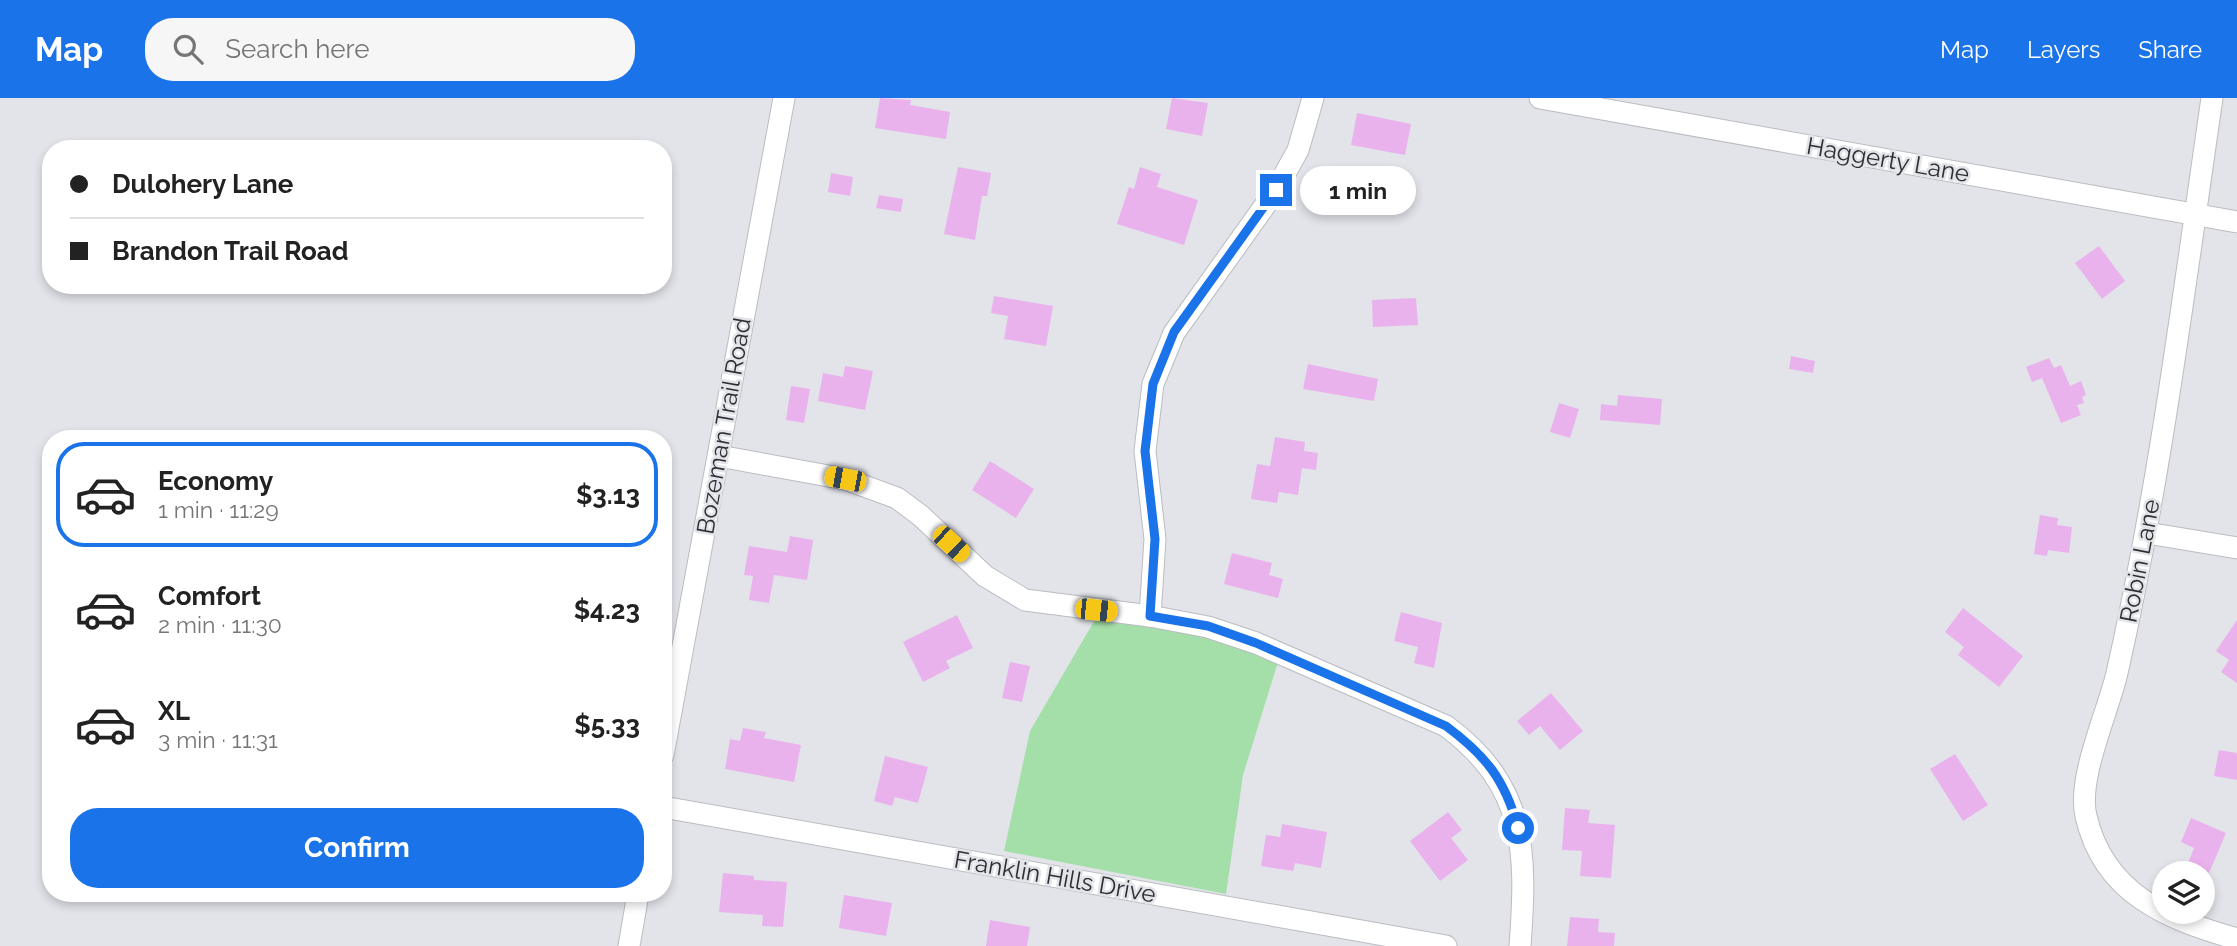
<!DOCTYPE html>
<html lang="en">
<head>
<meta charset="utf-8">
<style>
  body { margin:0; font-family:Raleway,sans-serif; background:#f6f6f6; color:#222; height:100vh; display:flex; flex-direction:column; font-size:26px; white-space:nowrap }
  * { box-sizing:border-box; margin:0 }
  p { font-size:23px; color:#767676 }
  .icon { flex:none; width:38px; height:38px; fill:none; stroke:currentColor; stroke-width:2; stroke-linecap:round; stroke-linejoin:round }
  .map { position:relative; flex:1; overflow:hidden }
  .side { position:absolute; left:42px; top:332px; width:630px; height:472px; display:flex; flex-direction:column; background:#fff; border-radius:28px; box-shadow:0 4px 10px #0003 }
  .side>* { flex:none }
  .hud { position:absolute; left:42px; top:42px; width:630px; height:154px; border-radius:28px; box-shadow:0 4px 10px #0003; display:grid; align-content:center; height:154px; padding:0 28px; background:#fff }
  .fabs { position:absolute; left:2152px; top:763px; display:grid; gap:14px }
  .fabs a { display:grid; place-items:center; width:63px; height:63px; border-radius:50%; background:#fff; box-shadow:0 4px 10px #0003; font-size:35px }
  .end { position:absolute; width:32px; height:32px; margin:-16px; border:9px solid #1a73e8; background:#fff; box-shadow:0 0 0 4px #fff }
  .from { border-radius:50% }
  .bubble { position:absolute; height:49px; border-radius:24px; background:#fff; box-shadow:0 4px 10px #0003; font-size:23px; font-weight:700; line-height:49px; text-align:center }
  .car { position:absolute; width:21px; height:42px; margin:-21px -10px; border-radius:9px; box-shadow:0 0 5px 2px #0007; background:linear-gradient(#f5c518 24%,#345 0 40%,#f5c518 0 76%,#345 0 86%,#f5c518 0) }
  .hud b { display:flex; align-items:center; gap:24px; height:66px; font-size:26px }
  .hud b+b { border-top:2px solid #e0e0e0 }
  .hud i { width:18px; height:18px; background:#222 }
  ul { padding:12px 0 0; list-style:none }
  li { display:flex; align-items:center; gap:21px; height:105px; margin:0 14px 10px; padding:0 14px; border:4px solid transparent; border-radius:28px }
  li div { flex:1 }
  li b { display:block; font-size:26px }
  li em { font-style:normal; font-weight:700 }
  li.active { border-color:#1a73e8 }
  li>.icon { width:63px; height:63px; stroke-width:1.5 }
  .primary-button { display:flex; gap:14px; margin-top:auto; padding:14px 28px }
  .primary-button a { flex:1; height:80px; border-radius:28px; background:#1a73e8; color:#fff; font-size:28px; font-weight:700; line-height:80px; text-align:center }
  header { display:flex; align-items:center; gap:42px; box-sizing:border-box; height:98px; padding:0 35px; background:#1a73e8; color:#fff }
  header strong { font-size:33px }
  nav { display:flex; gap:38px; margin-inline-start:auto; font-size:24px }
  .search { width:490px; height:63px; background:#f6f6f6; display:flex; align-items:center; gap:18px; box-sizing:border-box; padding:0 24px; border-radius:28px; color:#767676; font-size:26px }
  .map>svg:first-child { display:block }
</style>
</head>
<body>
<header>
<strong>Map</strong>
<div class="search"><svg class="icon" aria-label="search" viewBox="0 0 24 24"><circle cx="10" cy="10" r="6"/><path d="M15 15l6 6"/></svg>Search here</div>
<nav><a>Map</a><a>Layers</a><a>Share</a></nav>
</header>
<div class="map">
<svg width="2237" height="848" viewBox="0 0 2237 848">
  <rect width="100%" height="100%" fill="#e2e4ea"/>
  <polygon fill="#a4dea9" points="1096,520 1186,533 1278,564 1243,677 1226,796 1004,753 1030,633"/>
  <g fill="#eab2ed">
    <polygon points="880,0 911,2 910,7 950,14 946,41 875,30"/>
    <polygon points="1172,0 1208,5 1202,38 1166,31"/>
    <polygon points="1357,15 1411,26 1405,57 1351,47"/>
    <polygon points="958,69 991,75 987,98 982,98 975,142 944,136"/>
    <polygon points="1140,69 1161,76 1157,89 1198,102 1184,147 1117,126 1129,89 1134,91"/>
    <polygon points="831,75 853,79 850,98 828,94"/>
    <polygon points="879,97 903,101 901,114 876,110"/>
    <polygon points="2099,148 2125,183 2102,201 2075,165"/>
    <polygon points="994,198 1053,208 1046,248 1004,241 1008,218 991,215"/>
    <polygon points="1416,200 1418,227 1373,229 1372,202"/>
    <polygon points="1791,258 1815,263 1813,275 1789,271"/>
    <polygon points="2049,260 2054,270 2061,267 2070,288 2081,283 2086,297 2082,299 2084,305 2077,307 2081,317 2061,325 2042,280 2032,284 2026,269"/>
    <polygon points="1308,266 1378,281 1374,303 1303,291"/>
    <polygon points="845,268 873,273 865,312 818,303 823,275 843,279"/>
    <polygon points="791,288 810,291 804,325 786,322"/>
    <polygon points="1618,297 1662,301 1660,327 1600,322 1601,306 1617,308"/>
    <polygon points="1559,305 1579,311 1570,340 1550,334"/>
    <polygon points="1275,339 1305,344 1304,353 1318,355 1316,372 1302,370 1298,397 1279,394 1277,405 1251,401 1257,366 1270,368"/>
    <polygon points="990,363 1034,391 1016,420 972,392"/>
    <polygon points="2040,417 2058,420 2057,427 2072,429 2069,455 2048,452 2047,458 2034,456"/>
    <polygon points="790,438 813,442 807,482 774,477 769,505 749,502 753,478 744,477 749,448 787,454"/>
    <polygon points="1232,455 1272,465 1269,477 1283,481 1278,500 1224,486"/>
    <polygon points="1963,510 2023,558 1999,589 1958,557 1964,549 1945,534"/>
    <polygon points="1401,514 1442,525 1434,570 1414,565 1418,549 1394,543"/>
    <polygon points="957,517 973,550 946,563 950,570 923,584 903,544"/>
    <polygon points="2237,522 2237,585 2221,574 2229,562 2216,553"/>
    <polygon points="1010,564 1030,568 1022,604 1002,600"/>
    <polygon points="1551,595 1583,633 1560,652 1540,628 1529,637 1517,623"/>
    <polygon points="743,630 766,634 764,640 801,647 794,684 725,671 730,641 740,643"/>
    <polygon points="2219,652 2237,655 2237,682 2214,678"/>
    <polygon points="1955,656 1988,707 1963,723 1930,671"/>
    <polygon points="885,658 928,669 918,705 895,699 892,708 874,703"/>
    <polygon points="1565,710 1590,712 1588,725 1615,727 1611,780 1580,778 1582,753 1562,752"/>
    <polygon points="1448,714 1462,732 1451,740 1468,762 1440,783 1410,743"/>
    <polygon points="2191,720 2226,735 2209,775 2188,765 2194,750 2181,744"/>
    <polygon points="1282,726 1327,734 1321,770 1295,765 1293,773 1261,768 1266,737 1280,739"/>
    <polygon points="723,775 754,778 754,782 787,784 783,829 762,828 763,817 719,814"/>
    <polygon points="844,797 892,805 886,838 839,830"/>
    <polygon points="1570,819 1599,821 1598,834 1615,835 1614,848 1567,848"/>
    <polygon points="990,822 1030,829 1027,848 986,848"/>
  </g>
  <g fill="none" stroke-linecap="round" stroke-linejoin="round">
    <g stroke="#babcc1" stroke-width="23">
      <g id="minor">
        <polyline points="1540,0 2237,124"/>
        <path d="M2212 0C2184 192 2160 385 2117 575 2108 614 2077 680 2086 718 2104 797 2168 821 2237 841"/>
        <path d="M719 358 845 381 897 400 921 418 985 478 1025 502 1150 518 1208 529 1256 545 1446 628C1527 688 1527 754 1520 848"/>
        <polyline points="2147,435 2237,450"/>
        <polyline points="1150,518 1155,441 1145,353 1153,286 1174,235 1276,92 1298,52 1313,0"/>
        <polyline points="663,657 784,0"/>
        <polyline points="663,709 1446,848"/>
        <polyline points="629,848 638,796"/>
      </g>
    </g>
    <use href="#minor" stroke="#fff" stroke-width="21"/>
  </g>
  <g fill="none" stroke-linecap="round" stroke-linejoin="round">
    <path stroke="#1a73e8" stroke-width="9" d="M1276 92 1174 234 1153 286 1145 353 1155 441 1150 518 1208 528 1256 545 1446 628C1485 657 1505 681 1518 730"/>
  </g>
  <g text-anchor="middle" stroke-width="5" stroke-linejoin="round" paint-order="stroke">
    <g font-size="24" fill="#2d2e30" stroke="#e2e4ea">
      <text transform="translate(1888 62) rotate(10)" y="8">Haggerty Lane</text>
      <text transform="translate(724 328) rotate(-80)" y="8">Bozeman Trail Road</text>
      <text transform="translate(2140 463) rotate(-79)" y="8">Robin Lane</text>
      <text transform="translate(1055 779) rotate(10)" y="8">Franklin Hills Drive</text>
    </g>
  </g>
</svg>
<div class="fabs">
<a><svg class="icon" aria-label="layers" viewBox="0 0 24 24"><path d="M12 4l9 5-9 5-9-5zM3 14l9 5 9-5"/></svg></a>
</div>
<i class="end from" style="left:1518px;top:730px"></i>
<i class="end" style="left:1276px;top:92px"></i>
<div class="bubble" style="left:1300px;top:68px;width:116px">1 min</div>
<i class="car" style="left:845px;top:381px;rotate:281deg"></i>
<i class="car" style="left:951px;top:446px;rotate:133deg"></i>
<i class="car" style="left:1096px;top:512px;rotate:96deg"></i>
<div class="hud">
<b><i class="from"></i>Dulohery Lane</b>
<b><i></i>Brandon Trail Road</b>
</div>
<section class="side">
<ul>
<li class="active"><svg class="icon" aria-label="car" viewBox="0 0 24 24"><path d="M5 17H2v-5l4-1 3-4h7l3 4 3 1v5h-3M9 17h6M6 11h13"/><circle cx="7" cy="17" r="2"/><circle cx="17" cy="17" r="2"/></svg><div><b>Economy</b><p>1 min · 11:29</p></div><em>$3.13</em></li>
<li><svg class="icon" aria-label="car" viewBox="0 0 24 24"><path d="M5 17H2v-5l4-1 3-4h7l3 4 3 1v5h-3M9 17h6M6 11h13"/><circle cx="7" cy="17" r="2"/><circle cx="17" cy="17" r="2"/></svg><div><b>Comfort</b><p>2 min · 11:30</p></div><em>$4.23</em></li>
<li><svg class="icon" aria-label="car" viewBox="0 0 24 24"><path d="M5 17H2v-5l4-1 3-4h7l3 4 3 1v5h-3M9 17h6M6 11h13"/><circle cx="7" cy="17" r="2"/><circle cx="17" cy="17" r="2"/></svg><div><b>XL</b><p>3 min · 11:31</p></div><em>$5.33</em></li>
</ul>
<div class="primary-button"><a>Confirm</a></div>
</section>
</div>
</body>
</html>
